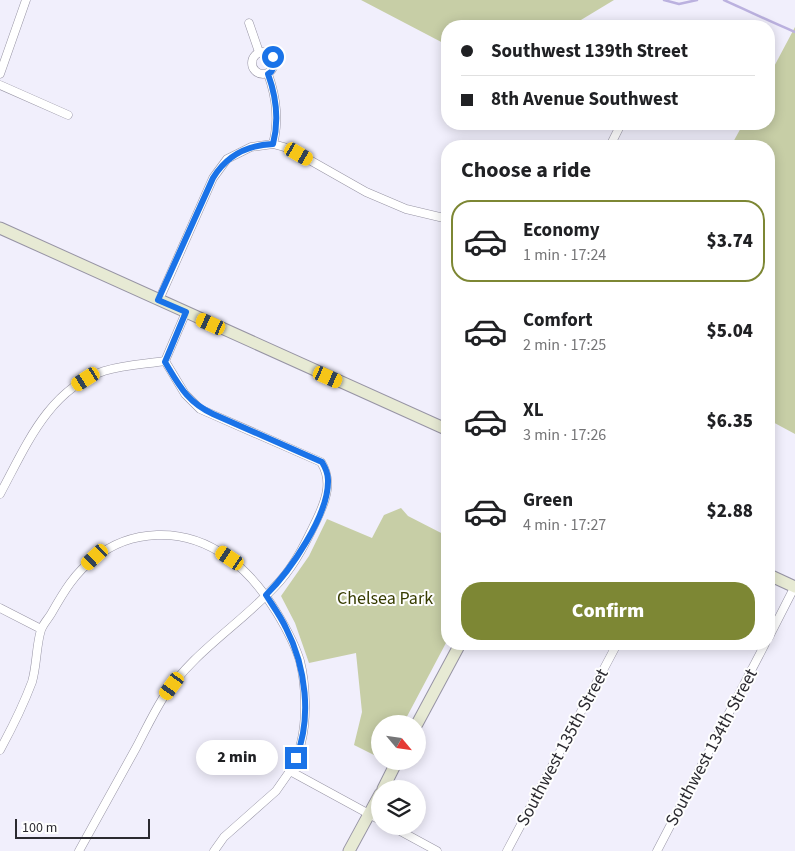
<!DOCTYPE html>
<html lang="en">
<head>
<meta charset="utf-8">
<style>
  body { margin:0; font-family:"Source Sans 3",sans-serif; background:#f2f2f2; color:#202124; height:100vh; display:flex; flex-direction:column; font-size:19px; white-space:nowrap }
  * { box-sizing:border-box; margin:0 }
  p { font-size:16px; color:#757577 }
  .icon { flex:none; width:28px; height:28px; fill:none; stroke:currentColor; stroke-width:2; stroke-linecap:round; stroke-linejoin:round }
  .map { position:relative; flex:1; overflow:hidden }
  .drawer { position:absolute; left:441px; top:140px; width:334px; height:510px; display:flex; flex-direction:column; background:#fff; border-radius:20px; box-shadow:0 2px 12px #0003 }
  .drawer>* { flex:none }
  .banner { position:absolute; left:441px; top:20px; width:334px; height:110px; border-radius:20px; box-shadow:0 2px 12px #0003; display:grid; align-content:center; height:110px; padding:0 20px; background:#fff }
  .needle { width:32px; rotate:119deg }
  .controls { position:absolute; left:371px; top:715px; display:grid; gap:10px }
  .controls a { display:grid; place-items:center; width:55px; height:55px; border-radius:50%; background:#fff; box-shadow:0 2px 12px #0003; font-size:25px }
  .scale { position:absolute; left:15px; bottom:12px; width:135px; box-sizing:border-box; padding-left:5px; border:2px solid #2b2a30; border-top:0; font-size:14px; line-height:18px; white-space:nowrap; color:#2b2a30; -webkit-text-stroke:4px #fefefe; paint-order:stroke }
  .end { position:absolute; width:22px; height:22px; margin:-11px; border:6px solid #1a73e8; background:#fff; box-shadow:0 0 0 2px #fff }
  .from { border-radius:50% }
  .bubble { position:absolute; height:35px; border-radius:18px; background:#fff; box-shadow:0 2px 12px #0003; font-size:16px; font-weight:800; line-height:35px; text-align:center }
  .car { position:absolute; width:15px; height:30px; margin:-15px -8px; border-radius:6px; box-shadow:0 0 4px 1px #0007; background:linear-gradient(#f5c518 24%,#345 0 40%,#f5c518 0 76%,#345 0 86%,#f5c518 0) }
  .banner b { display:flex; align-items:center; gap:18px; height:48px; font-size:19px }
  .banner b+b { border-top:1px solid #e0e0e0 }
  .banner i { width:12px; height:12px; background:#202124 }
  ul { padding:0; list-style:none }
  li { display:flex; align-items:center; gap:15px; height:82px; margin:0 10px 8px; padding:0 10px; border:2px solid transparent; border-radius:20px }
  li div { flex:1 }
  li b { display:block; font-size:19px }
  li em { font-style:normal; font-weight:800 }
  li.on { border-color:#7d8734 }
  li>.icon { width:45px; height:45px; stroke-width:1.5 }
  h2 { padding:0 20px; font-size:22px; line-height:60px }
  .button { display:flex; gap:10px; margin-top:auto; padding:10px 20px }
  .button a { flex:1; height:58px; border-radius:20px; background:#7d8734; color:#fff; font-size:20px; font-weight:800; line-height:58px; text-align:center }
  .map>svg:first-child { display:block }
</style>
</head>
<body>
<div class="map">
<svg width="795" height="851" viewBox="0 0 795 851">
  <rect width="100%" height="100%" fill="#f1effc"/>
  <g fill="#c7cea6">
    <polygon points="361,0 614,0 571,26 448,26 447,45"/>
    <polygon points="795,27 795,434 769,420 769,146 731,146 743,124 769,124 769,76"/>
    <polygon points="401,508 408,516 447,536 447,641 403,724 380,724 380,758 354,745 362,712 356,653 309,663 295,623 281,596 309,556 327,519 372,538 384,515"/>
  </g>
  <g fill="none" stroke-linecap="round" stroke-linejoin="round">
    <g stroke="#bbb1df" stroke-width="2.5">
      <polyline points="664,0 679,4 697,0"/>
      <path d="M724 0C748 11 771 22 795 32"/>
    </g>
    <g stroke="#9794a4" stroke-width="9">
      <g id="street">
        <polyline points="249,23 259,52"/>
        <circle cx="263" cy="63" r="11"/>
        <polyline points="0,74 26,0"/>
        <path d="M268 74C276 96 279 121 273 144"/>
        <polyline points="0,85 68,115"/>
        <polyline points="610,146 621,124"/>
        <polyline points="159,300 213,178 227,159 251,147 273,144 284,147 299,154 366,192 406,209 448,219"/>
        <path d="M0 494C26 446 48 390 104 371 124 365 145 364 165 361"/>
        <polyline points="0,608 41,629"/>
        <polyline points="769,637 795,586"/>
        <path d="M0 750C12 728 23 706 32 682 37 665 36 646 41 630 43 624 48 619 51 614 63 593 75 572 95 558 113 543 134 536 157 535 211 533 251 570 277 613 286 628 295 644 300 661 306 684 307 720 301 743 299 753 294 762 290 771L380 820"/>
        <polyline points="391,826 437,851"/>
        <path d="M79 851C98 817 117 782 136 748 145 731 153 714 163 698 194 650 243 623 280 581 296 563 307 540 317 519 326 500 333 481 321 462L200 409 185 394 165 361 186 312"/>
        <polyline points="214,851 224,837 276,791 290,771"/>
        <polyline points="507,851 617,644"/>
        <polyline points="657,851 765,644"/>
      </g>
    </g>
    <g stroke="#9794a4" stroke-width="13">
      <g id="secondary">
        <polyline points="0,228 448,430"/>
        <polyline points="769,575 795,587"/>
        <polyline points="417,724 460,644"/>
        <polyline points="383,789 397,761"/>
        <polyline points="349,851 380,794"/>
      </g>
    </g>
    <use href="#street" stroke="#fff" stroke-width="8"/>
    <use href="#secondary" stroke="#e7ead4" stroke-width="11"/>
  </g>
  <g fill="none" stroke-linecap="round" stroke-linejoin="round">
    <path stroke="#1a73e8" stroke-width="6" d="M273 57 275 65 271 72 268 74C276 96 279 121 273 144 247 145 227 155 213 178L158 300 186 312 165 362C179 385 187 402 213 414L322 462C325 467 328 474 328 480 329 515 290 571 266 595 273 606 281 617 286 628 306 667 312 718 296 758"/>
  </g>
  <g text-anchor="middle" stroke-width="4" stroke-linejoin="round" paint-order="stroke">
    <g font-size="18" fill="#373c01" stroke="#fefefe">
      <text x="385" y="604">Chelsea Park</text>
    </g>
    <g font-size="18" fill="#2b2a30" stroke="#fefefe">
      <text transform="translate(562 747) rotate(-62)" y="6">Southwest 135th Street</text>
      <text transform="translate(711 747) rotate(-62)" y="6">Southwest 134th Street</text>
    </g>
  </g>
</svg>
<div class="controls">
<a><svg class="needle" viewBox="-14 -14 28 28"><path d="M0-13l5 13h-10z" fill="#e53935"/><path d="M0 13l5-13h-10z" fill="#757577"/></svg></a>
<a><svg class="icon" aria-label="layers" viewBox="0 0 24 24"><path d="M12 4l9 5-9 5-9-5zM3 14l9 5 9-5"/></svg></a>
</div>
<div class="scale">100 m</div>
<i class="end from" style="left:273px;top:57px"></i>
<i class="end" style="left:296px;top:758px"></i>
<div class="bubble" style="left:196px;top:740px;width:82px">2 min</div>
<i class="car" style="left:299px;top:154px;rotate:120deg"></i>
<i class="car" style="left:211px;top:324px;rotate:294deg"></i>
<i class="car" style="left:328px;top:377px;rotate:114deg"></i>
<i class="car" style="left:86px;top:379px;rotate:238deg"></i>
<i class="car" style="left:95px;top:557px;rotate:227deg"></i>
<i class="car" style="left:230px;top:558px;rotate:304deg"></i>
<i class="car" style="left:172px;top:686px;rotate:216deg"></i>
<div class="banner">
<b><i class="from"></i>Southwest 139th Street</b>
<b><i></i>8th Avenue Southwest</b>
</div>
<section class="drawer">
<h2>Choose a ride</h2>
<ul>
<li class="on"><svg class="icon" aria-label="car" viewBox="0 0 24 24"><path d="M5 17H2v-5l4-1 3-4h7l3 4 3 1v5h-3M9 17h6M6 11h13"/><circle cx="7" cy="17" r="2"/><circle cx="17" cy="17" r="2"/></svg><div><b>Economy</b><p>1 min · 17:24</p></div><em>$3.74</em></li>
<li><svg class="icon" aria-label="car" viewBox="0 0 24 24"><path d="M5 17H2v-5l4-1 3-4h7l3 4 3 1v5h-3M9 17h6M6 11h13"/><circle cx="7" cy="17" r="2"/><circle cx="17" cy="17" r="2"/></svg><div><b>Comfort</b><p>2 min · 17:25</p></div><em>$5.04</em></li>
<li><svg class="icon" aria-label="car" viewBox="0 0 24 24"><path d="M5 17H2v-5l4-1 3-4h7l3 4 3 1v5h-3M9 17h6M6 11h13"/><circle cx="7" cy="17" r="2"/><circle cx="17" cy="17" r="2"/></svg><div><b>XL</b><p>3 min · 17:26</p></div><em>$6.35</em></li>
<li><svg class="icon" aria-label="car" viewBox="0 0 24 24"><path d="M5 17H2v-5l4-1 3-4h7l3 4 3 1v5h-3M9 17h6M6 11h13"/><circle cx="7" cy="17" r="2"/><circle cx="17" cy="17" r="2"/></svg><div><b>Green</b><p>4 min · 17:27</p></div><em>$2.88</em></li>
</ul>
<div class="button"><a>Confirm</a></div>
</section>
</div>
</body>
</html>
